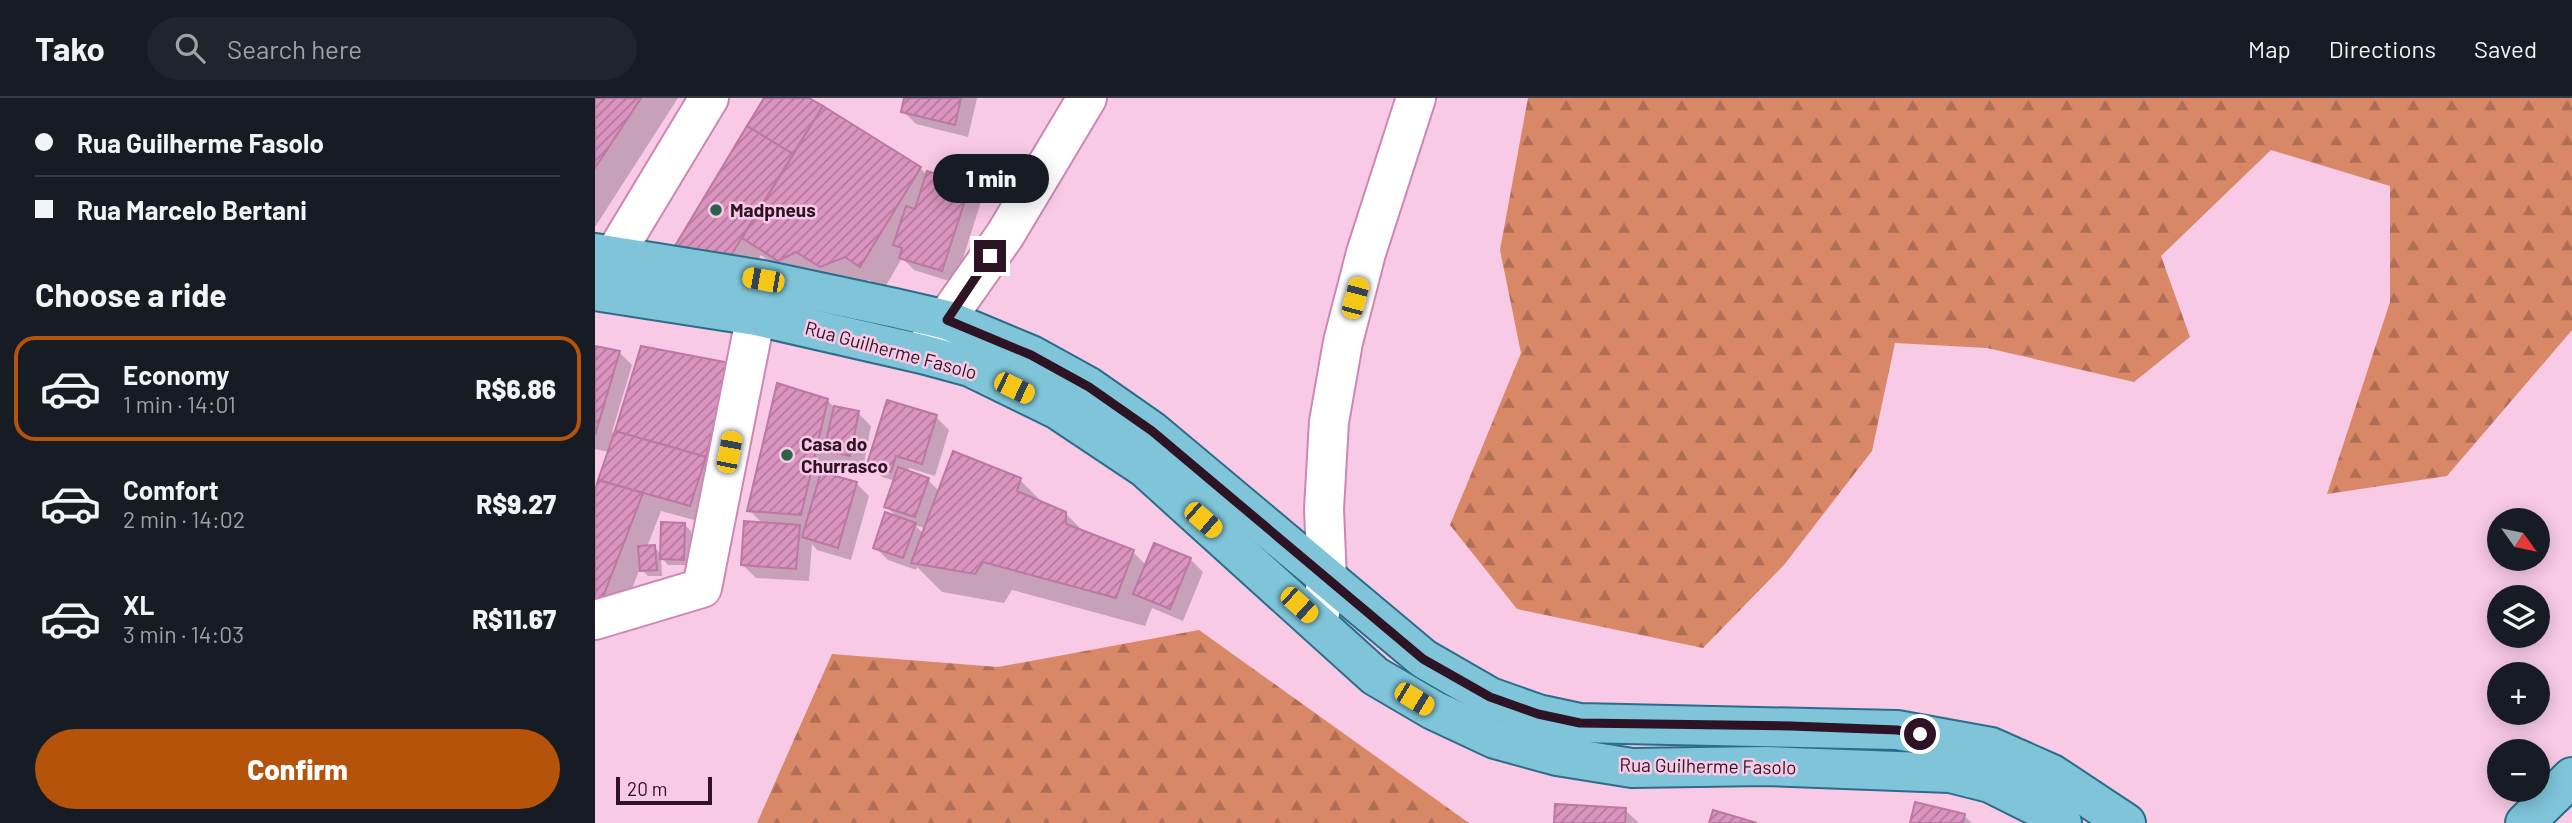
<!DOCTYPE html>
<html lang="en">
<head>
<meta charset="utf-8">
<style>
  body { margin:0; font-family:Barlow,sans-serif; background:#20242c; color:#f1f3f6; height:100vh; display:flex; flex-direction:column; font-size:26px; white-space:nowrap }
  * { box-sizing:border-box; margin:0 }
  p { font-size:23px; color:#9ea1a6 }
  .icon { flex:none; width:38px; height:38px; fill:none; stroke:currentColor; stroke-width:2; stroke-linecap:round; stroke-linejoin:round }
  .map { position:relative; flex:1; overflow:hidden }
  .details { display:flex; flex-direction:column; background:#171b24; width:595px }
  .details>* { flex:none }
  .guide { display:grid; align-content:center; height:154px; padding:0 35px; background:#171b24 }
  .needle { width:46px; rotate:123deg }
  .fabs { position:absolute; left:1892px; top:410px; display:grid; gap:14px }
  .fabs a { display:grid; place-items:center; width:63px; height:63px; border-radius:50%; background:#171b24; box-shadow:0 4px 18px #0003; font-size:35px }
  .scale { position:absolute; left:21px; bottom:18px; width:96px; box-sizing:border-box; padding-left:7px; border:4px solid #2e1324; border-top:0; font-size:19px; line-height:24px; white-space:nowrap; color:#2e1324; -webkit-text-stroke:5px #f8cae5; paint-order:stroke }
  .end { position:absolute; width:32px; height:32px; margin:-16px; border:9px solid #2e1324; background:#fff; box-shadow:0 0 0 4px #fff }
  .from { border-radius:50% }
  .bubble { position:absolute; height:49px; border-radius:24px; background:#171b24; box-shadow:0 4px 18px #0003; font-size:23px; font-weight:800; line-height:49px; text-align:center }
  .car { position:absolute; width:21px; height:42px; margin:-21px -10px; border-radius:9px; box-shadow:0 0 5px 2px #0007; background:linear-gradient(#f5c518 24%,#345 0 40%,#f5c518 0 76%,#345 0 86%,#f5c518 0) }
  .guide b { display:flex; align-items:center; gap:24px; height:66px; font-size:26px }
  .guide b+b { border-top:2px solid #363941 }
  .guide i { width:18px; height:18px; background:#f1f3f6 }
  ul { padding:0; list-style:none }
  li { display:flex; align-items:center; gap:21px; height:105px; margin:0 14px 10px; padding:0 21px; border:4px solid transparent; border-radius:21px }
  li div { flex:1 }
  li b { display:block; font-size:26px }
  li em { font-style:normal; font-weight:800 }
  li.active { border-color:#b45309 }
  li>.icon { width:63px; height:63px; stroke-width:1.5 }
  h2 { padding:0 35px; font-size:32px; line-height:84px }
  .button { display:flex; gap:14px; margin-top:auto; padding:14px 35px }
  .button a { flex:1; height:80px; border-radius:42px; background:#b45309; color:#fff; font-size:28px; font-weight:800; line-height:80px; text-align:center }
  header { display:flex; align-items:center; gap:42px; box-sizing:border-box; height:98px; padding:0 35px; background:#171b24; border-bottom:2px solid #363941 }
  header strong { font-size:33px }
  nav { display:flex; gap:38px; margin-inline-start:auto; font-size:24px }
  .search { width:490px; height:63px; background:#20242c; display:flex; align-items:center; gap:18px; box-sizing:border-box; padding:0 24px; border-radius:38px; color:#9ea1a6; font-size:26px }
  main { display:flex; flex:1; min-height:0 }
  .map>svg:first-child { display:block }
</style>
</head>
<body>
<header>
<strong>Tako</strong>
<div class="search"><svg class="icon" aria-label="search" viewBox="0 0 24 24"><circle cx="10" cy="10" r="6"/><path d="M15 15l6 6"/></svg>Search here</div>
<nav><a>Map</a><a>Directions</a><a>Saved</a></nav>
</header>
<main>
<section class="details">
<div class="guide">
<b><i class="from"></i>Rua Guilherme Fasolo</b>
<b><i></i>Rua Marcelo Bertani</b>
</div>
<h2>Choose a ride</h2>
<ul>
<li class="active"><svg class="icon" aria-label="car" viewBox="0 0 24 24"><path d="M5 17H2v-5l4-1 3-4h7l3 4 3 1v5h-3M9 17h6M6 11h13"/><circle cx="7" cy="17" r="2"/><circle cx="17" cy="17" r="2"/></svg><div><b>Economy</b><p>1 min · 14:01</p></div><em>R$6.86</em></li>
<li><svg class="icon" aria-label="car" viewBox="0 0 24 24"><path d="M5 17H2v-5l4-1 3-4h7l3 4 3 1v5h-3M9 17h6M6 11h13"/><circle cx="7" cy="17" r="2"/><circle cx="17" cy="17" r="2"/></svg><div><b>Comfort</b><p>2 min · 14:02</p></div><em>R$9.27</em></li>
<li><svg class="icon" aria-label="car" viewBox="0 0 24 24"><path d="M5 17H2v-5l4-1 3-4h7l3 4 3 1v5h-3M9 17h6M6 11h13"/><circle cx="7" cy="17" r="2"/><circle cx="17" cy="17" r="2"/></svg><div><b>XL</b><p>3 min · 14:03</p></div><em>R$11.67</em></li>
</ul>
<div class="button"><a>Confirm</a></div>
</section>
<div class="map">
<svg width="1977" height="725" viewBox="0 0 1977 725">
  <defs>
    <pattern id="forest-firs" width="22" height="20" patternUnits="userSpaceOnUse" patternTransform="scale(1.75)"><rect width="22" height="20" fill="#d98867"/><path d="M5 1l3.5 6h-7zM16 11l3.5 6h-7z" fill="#b06e55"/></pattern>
    <pattern id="building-hatch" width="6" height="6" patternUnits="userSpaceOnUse" patternTransform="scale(1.75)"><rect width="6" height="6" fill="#db94c0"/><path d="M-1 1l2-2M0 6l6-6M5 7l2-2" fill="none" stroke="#b2789c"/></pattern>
  </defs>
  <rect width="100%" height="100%" fill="#f8cae5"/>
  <g fill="url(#forest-firs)">
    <polygon points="933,0 1977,0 1977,232 1852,378 1732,396 1795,204 1795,88 1676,52 1566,158 1595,239 1539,284 1392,250 1300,245 1277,353 1189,467 1108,550 922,511 855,427 926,255 905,152"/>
    <polygon points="604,532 874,725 162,725 237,556 403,569"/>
  </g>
  <g fill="#0003" fill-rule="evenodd">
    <polygon points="0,0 83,0 0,129"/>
    <polygon points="171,0 211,0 325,70 332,77 374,88 387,101 360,185 319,172 307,160 289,191 274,182 249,191 208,185 166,157 149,185 131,173"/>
    <polygon points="311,0 382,0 373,39 321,26 308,13"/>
    <polygon points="0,250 24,254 37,267 17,334 20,335 134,267 114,426 66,413 52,449 59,449 67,457 90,427 96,433 95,467 73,467 66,459 67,478 53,478 45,470 27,517 0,526 0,400 14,354 0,351"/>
    <polygon points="232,302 240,310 263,315 276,328 268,370 244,365 241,362 237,379 261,385 274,398 256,462 222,452 217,446 214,483 161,480 148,467 168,426 154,412"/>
    <path d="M341 319 354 332 340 378 314 370 313 375 333 382 345 394 425 382 450 407 470 415 490 435 538 454 552 468 595 461 608 474 588 523 557 510 550 528 417 492 409 505 347 494 322 469 321 472 293 462 280 449 303 420 291 408 300 383 287 379 274 366ZM320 427 331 431 329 436Z"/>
    <polygon points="1030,712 1044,725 961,725"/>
    <polygon points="1369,718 1377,725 1317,725"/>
  </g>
  <g fill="url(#building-hatch)" stroke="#bc77a2" stroke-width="2">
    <polygon points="0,0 46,0 0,70"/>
    <polygon points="169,0 214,0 228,8 198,56 152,28"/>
    <polygon points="309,0 366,0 360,27 306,14"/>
    <polygon points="228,8 326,69 265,169 250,159 225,169 201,154 183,163 147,140"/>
    <polygon points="152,28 198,56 130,167 106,164 80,148"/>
    <polygon points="332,73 375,87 347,173 304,160 307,150 298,147 311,108 320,111"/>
    <polygon points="0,248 25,253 0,337"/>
    <polygon points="46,248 135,265 111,359 20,333"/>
    <polygon points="182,285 233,301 206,417 152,413"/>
    <polygon points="292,302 342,317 327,366 301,358 296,374 272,366"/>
    <polygon points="239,308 264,313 255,358 229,352"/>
    <polygon points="20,333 111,359 95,408 3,382"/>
    <polygon points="358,353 426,380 422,393 471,414 471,426 539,452 521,500 388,464 380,476 316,465"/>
    <polygon points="303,369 334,380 320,419 289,409"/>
    <polygon points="226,374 262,384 243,450 207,439"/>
    <polygon points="3,382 48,395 8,499 0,502 0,393"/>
    <polygon points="290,414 321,425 308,460 278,450"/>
    <polygon points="149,423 205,427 201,471 146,467"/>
    <polygon points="66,424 90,425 89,462 65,461"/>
    <polygon points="559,445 596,460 575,511 538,496"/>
    <polygon points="60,447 62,472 45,473 43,448"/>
    <polygon points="1320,704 1370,716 1368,725 1315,725"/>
    <polygon points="960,706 1031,710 1030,725 959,725"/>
    <polygon points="1118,712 1162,725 1114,725"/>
  </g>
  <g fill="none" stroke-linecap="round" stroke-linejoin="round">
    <g stroke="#cd87b2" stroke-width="42">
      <g id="minor">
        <polyline points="3,184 114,0"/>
        <polyline points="332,248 410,137 492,0"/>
        <polyline points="0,522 107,490 167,186"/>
        <polyline points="723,524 732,482 729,411 734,324 748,244 771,155 821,0"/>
      </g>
    </g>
    <g stroke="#2b6d89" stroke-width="42">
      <g id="major">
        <polyline points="0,155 168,182 300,210 352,222 436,257 494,289 557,333 829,561 895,599 943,616 985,625 1302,632 1396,649 1457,676 1531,725"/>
        <polyline points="0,193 161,218 327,256 375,269 463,312 550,370 780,578 838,612 900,641 962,658 1037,670 1170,668 1355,675 1395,685 1441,708 1467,725"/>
        <polyline points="1930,725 1977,679"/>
      </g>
    </g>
    <use href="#minor" stroke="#fff" stroke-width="38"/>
    <use href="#major" stroke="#7fc4d9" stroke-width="38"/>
  </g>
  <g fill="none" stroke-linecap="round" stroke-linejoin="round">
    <polyline stroke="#2e1324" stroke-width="9" points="395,158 352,222 436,257 494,289 557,333 828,561 895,599 943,616 985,625 1196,628 1302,632 1325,636"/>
  </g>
  <g fill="#2b634a" stroke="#f8cae5" stroke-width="2.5">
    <circle cx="121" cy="112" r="7"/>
    <circle cx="192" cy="357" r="7"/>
  </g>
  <g text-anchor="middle" stroke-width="5" stroke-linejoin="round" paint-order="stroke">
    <g font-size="19" font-weight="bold" fill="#2e1324" stroke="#f8cae5" text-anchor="start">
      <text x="135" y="119">Madpneus</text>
      <text x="206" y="353">Casa do<tspan x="206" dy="22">Churrasco</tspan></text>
    </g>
    <g font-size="19" fill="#2e1324" stroke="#f8cae5">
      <text transform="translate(296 252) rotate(15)" y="7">Rua Guilherme Fasolo</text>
      <text transform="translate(1113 668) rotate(1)" y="7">Rua Guilherme Fasolo</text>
    </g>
  </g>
</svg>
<div class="fabs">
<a><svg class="needle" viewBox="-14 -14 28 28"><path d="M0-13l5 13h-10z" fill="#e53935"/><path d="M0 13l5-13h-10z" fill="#9ea1a6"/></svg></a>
<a><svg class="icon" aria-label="layers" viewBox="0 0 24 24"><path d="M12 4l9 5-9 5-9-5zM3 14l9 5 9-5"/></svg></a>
<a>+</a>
<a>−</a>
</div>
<div class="scale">20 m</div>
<i class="end from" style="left:1325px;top:636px"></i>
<i class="end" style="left:395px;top:158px"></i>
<div class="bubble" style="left:338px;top:56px;width:116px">1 min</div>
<i class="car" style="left:168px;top:182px;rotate:280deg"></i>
<i class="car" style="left:760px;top:200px;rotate:15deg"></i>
<i class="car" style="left:419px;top:290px;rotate:116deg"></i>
<i class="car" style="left:134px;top:354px;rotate:11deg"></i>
<i class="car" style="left:608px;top:422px;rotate:131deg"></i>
<i class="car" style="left:704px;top:507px;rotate:132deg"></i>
<i class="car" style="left:819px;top:601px;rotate:121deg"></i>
</div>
</main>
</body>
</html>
